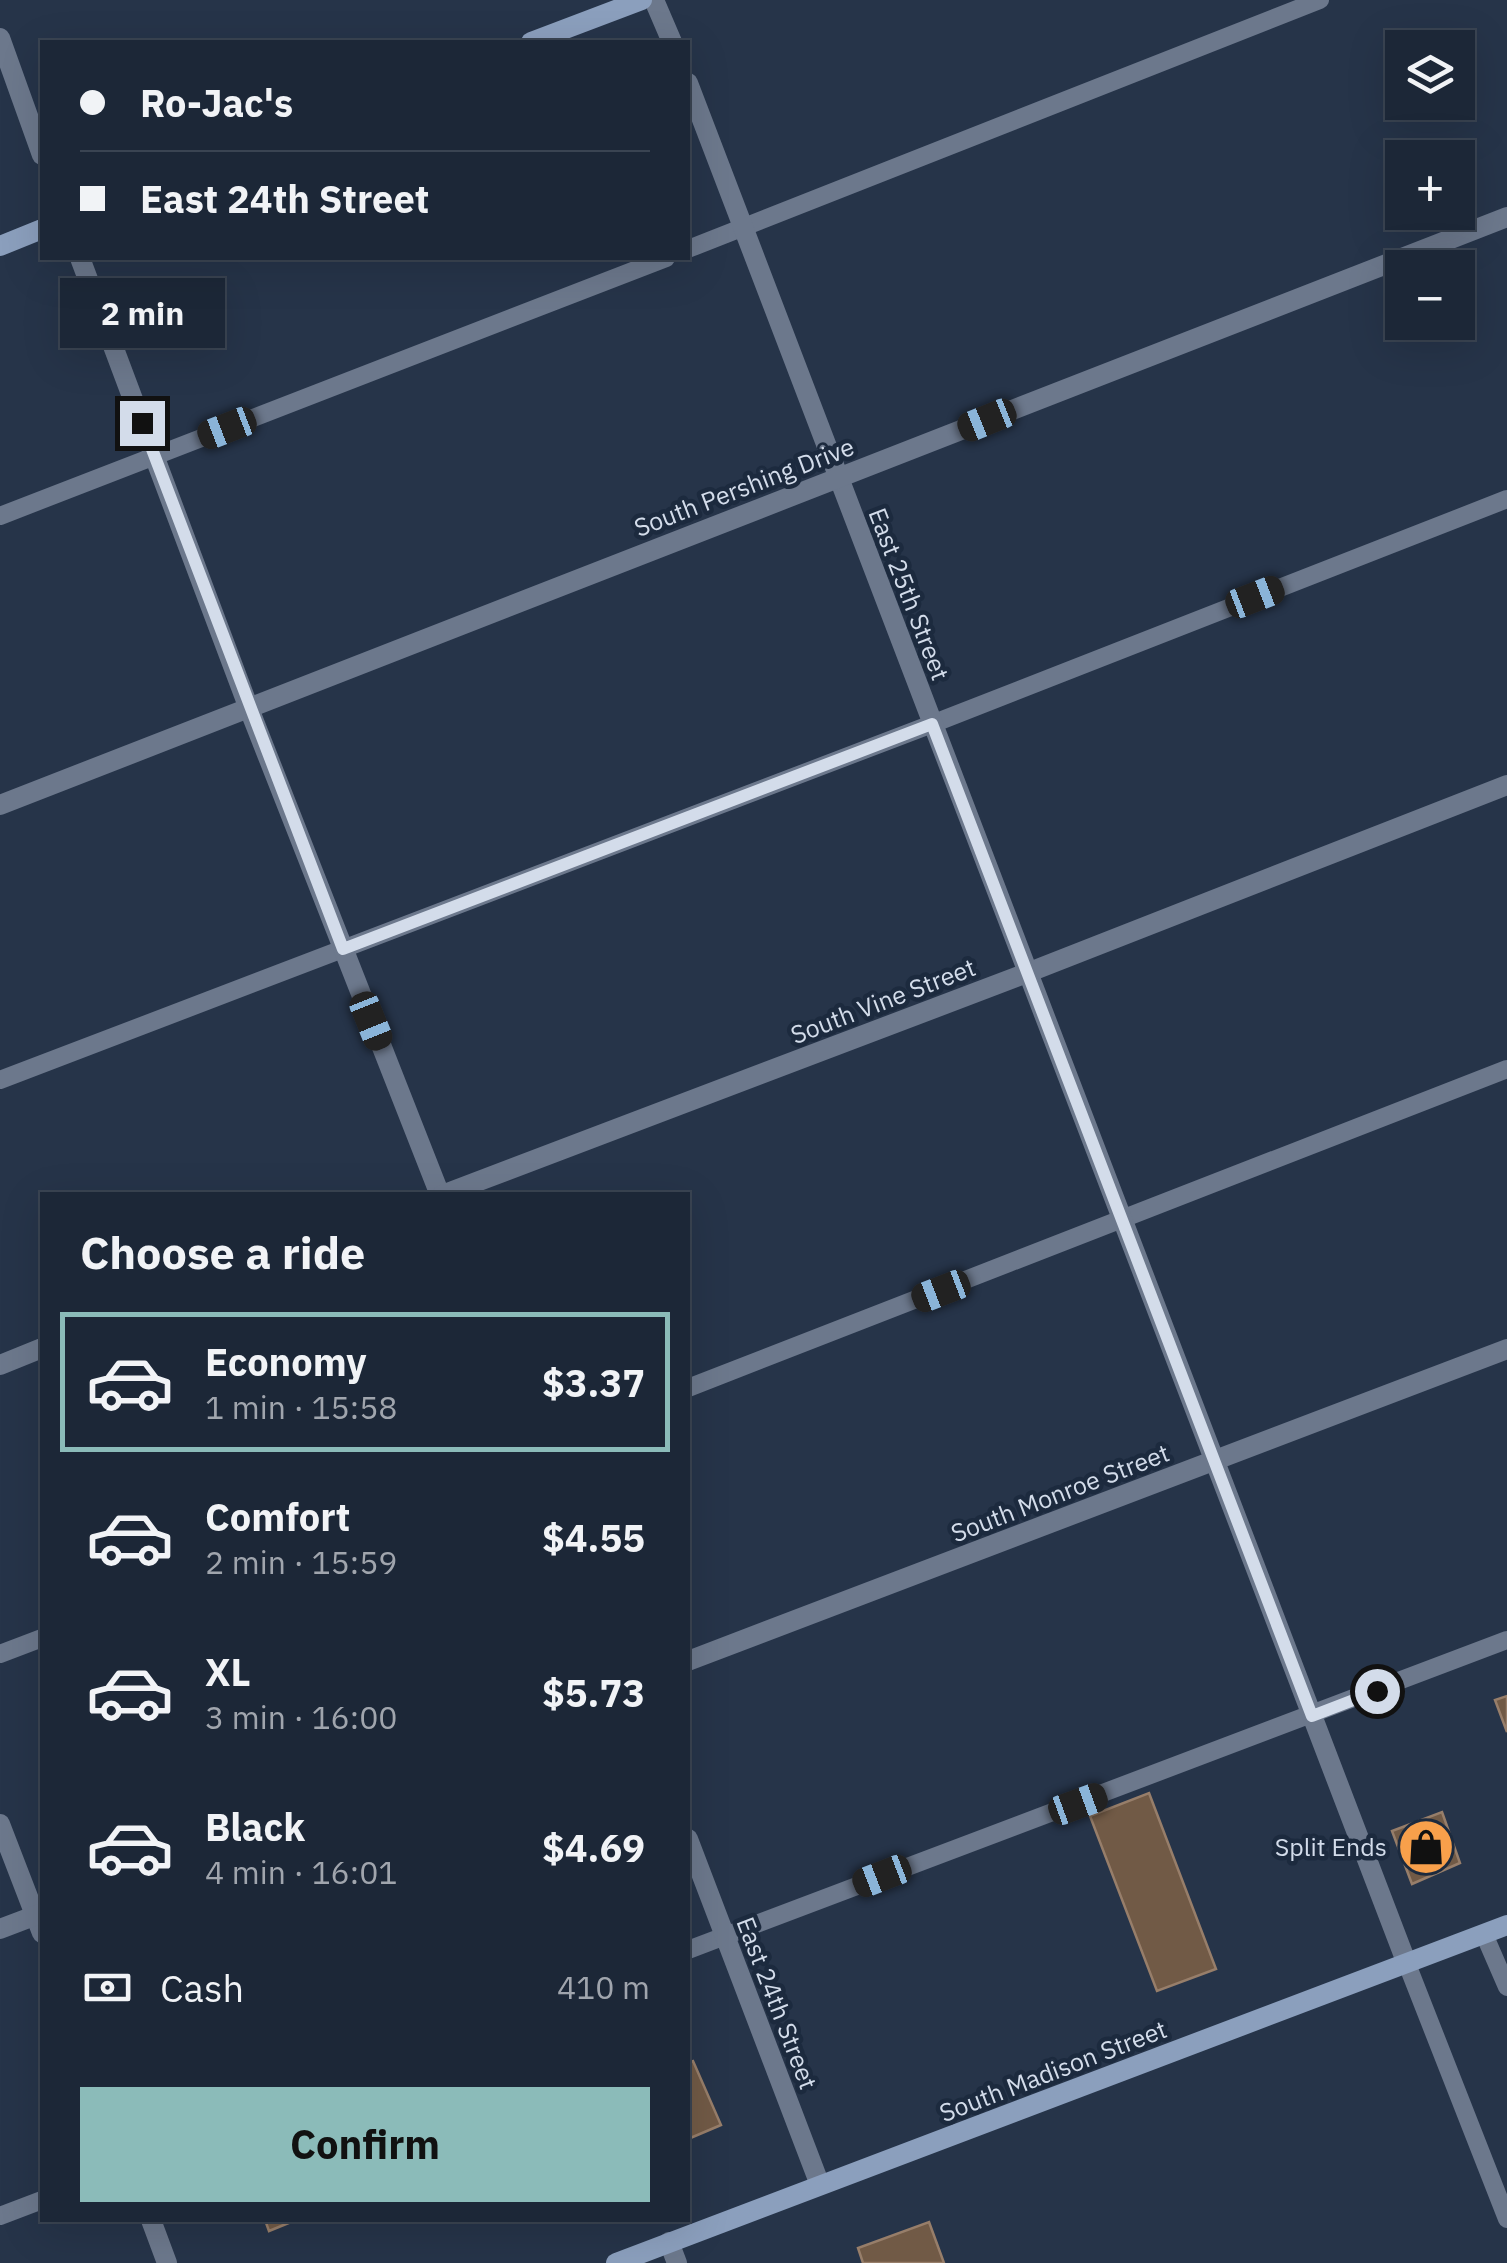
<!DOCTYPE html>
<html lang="en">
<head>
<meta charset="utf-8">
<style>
  body { margin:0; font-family:"IBM Plex Sans",sans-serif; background:#293342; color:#f1f3f6; height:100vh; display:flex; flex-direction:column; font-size:38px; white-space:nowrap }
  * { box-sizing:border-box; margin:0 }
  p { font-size:32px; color:#a0a5ad }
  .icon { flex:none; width:55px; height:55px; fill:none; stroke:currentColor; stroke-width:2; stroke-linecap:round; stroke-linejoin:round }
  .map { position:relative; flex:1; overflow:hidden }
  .details { position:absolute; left:40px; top:1192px; width:650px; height:1030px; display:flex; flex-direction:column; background:#1c2737; border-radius:0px; box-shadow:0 10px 40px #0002,0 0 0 2px #3a4452 }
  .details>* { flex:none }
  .top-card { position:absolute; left:40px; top:40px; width:650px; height:220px; border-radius:0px; box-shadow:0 10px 40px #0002,0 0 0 2px #3a4452; display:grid; align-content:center; height:220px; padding:0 40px; background:#1c2737 }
  .buttons { position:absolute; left:1385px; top:30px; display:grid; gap:20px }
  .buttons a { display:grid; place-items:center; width:90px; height:90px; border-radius:0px; background:#1c2737; box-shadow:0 10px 40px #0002,0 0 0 2px #3a4452; font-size:50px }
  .end { position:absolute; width:45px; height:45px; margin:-22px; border:12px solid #d3dcea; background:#111; box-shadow:0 0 0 5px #111 }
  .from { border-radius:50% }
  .bubble { position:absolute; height:70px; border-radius:0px; background:#1c2737; box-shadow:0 10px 40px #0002,0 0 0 2px #3a4452; font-size:32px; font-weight:700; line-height:70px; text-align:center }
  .car { position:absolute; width:30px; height:60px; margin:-30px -15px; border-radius:12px; box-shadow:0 0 8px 2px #0007; background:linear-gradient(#222 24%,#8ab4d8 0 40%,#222 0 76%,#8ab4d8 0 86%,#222 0) }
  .top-card b { display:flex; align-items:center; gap:35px; height:95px; font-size:38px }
  .top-card b+b { border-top:2px solid #3a4452 }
  .top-card i { width:25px; height:25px; background:#f1f3f6 }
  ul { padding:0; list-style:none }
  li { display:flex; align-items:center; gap:30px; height:140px; margin:0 20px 15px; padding:0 20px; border:5px solid transparent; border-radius:0px }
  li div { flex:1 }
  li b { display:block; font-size:38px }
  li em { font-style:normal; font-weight:700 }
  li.current { border-color:#8bbbb9 }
  li>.icon { width:90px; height:90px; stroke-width:1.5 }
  h2 { padding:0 40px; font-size:45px; line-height:120px }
  .pay { display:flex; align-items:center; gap:25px; height:110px; padding:0 40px; font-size:38px }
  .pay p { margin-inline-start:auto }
  .action { display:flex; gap:20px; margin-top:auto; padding:20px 40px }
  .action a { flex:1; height:115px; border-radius:0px; background:#8bbbb9; color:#111; font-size:40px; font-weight:700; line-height:115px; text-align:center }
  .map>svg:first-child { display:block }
</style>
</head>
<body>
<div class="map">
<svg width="1507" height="2263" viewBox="0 0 1507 2263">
  <rect width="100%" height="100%" fill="#263449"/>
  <g fill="#715a46" stroke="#977e6a" stroke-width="2.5">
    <polygon points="1507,1696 1507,1732 1495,1700"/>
    <polygon points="1149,1793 1216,1969 1157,1991 1090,1816"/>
    <polygon points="1442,1812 1460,1863 1412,1884 1392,1831"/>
    <polygon points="693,2061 721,2125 688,2139 688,2063"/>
    <polygon points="265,2220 296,2220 269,2231"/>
    <polygon points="929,2222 944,2263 863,2263 858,2248"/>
  </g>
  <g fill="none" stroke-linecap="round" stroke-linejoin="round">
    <g stroke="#6c788c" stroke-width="18">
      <polyline points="688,249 1320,0"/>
      <polyline points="0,516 666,258"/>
      <polyline points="0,1080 932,724 1507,499"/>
      <polyline points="688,1388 1507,1069"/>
      <polyline points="0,1654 42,1638"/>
      <polyline points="1484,1934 1507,1987"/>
      <polyline points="688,1950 1507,1640"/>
      <polyline points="1407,1964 1507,2219"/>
      <polyline points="0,2216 42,2200"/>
    </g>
    <g stroke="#6c788c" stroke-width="20">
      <polyline points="654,0 672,42"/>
      <polyline points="0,38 42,155"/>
      <polyline points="688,83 1407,1964"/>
      <polyline points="80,258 248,706 440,1195"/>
      <polyline points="0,805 1507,217"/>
      <polyline points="442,1195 1027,973 1507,785"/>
      <polyline points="0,1365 42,1348"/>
      <polyline points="688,1661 1507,1349"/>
      <polyline points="0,1824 42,1933"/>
      <polyline points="688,1839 820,2185"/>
      <polyline points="0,1929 42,1913"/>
      <polyline points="151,2220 167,2263"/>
      <polyline points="669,2242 677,2263"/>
    </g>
    <g stroke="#8b9fbd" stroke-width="20">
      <polyline points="531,42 642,0"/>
      <polyline points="0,246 42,229"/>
      <polyline points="616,2263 1507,1925"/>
    </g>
  </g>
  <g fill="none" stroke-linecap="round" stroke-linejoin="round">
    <polyline stroke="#d3dcea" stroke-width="12" points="142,423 343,949 932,724 1312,1716 1377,1691"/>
  </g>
  <defs>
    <g id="shop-disc" transform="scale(2.875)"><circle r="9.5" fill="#f8a04b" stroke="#1c2a3e"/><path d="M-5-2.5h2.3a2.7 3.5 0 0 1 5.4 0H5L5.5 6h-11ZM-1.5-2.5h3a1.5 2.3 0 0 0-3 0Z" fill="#111"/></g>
  </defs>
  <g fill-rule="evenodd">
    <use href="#shop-disc" x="1426" y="1847"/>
  </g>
  <g text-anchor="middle" stroke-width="9" stroke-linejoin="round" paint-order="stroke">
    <g font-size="25" fill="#d3dcea" stroke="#1c2a3e">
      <text transform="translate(744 487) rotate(-21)" y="9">South Pershing Drive</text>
      <text transform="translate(909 594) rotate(69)" y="9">East 25th Street</text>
      <text transform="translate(883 1001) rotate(-21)" y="9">South Vine Street</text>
      <text transform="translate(1060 1493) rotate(-21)" y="9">South Monroe Street</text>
      <text transform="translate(777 2003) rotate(69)" y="9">East 24th Street</text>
      <text transform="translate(1053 2071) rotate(-21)" y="9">South Madison Street</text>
    </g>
    <g font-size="25" fill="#d3dcea" stroke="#1c2a3e" text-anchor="end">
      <text x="1387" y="1856">Split Ends</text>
    </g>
  </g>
</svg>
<div class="buttons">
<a><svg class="icon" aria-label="layers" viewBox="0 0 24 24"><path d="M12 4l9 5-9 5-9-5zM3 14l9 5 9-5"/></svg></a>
<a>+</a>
<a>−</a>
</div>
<i class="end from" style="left:1377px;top:1691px"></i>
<i class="end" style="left:142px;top:423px"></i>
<div class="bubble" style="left:60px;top:278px;width:165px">2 min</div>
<i class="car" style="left:987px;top:420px;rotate:248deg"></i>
<i class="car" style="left:227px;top:428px;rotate:249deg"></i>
<i class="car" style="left:1255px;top:597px;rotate:69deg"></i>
<i class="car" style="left:371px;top:1021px;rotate:158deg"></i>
<i class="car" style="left:941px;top:1291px;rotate:249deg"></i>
<i class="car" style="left:1078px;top:1804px;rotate:70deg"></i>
<i class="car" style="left:882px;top:1876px;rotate:249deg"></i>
<div class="top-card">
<b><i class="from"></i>Ro-Jac's</b>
<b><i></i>East 24th Street</b>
</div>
<section class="details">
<h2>Choose a ride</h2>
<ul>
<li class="current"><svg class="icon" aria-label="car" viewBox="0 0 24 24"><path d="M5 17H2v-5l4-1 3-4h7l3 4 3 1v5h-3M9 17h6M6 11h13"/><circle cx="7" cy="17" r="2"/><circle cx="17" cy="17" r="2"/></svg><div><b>Economy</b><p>1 min · 15:58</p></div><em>$3.37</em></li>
<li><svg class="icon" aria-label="car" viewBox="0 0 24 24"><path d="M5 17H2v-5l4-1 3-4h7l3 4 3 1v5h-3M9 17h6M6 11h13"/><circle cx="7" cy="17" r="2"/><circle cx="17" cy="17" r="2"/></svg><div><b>Comfort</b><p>2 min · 15:59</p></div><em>$4.55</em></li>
<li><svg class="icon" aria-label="car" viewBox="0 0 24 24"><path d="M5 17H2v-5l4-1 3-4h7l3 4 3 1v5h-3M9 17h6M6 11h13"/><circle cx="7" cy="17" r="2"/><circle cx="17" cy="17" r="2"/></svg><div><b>XL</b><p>3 min · 16:00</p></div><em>$5.73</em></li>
<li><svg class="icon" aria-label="car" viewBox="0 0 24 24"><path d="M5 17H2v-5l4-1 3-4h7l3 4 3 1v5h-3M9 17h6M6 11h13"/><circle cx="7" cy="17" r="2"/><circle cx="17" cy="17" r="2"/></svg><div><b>Black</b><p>4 min · 16:01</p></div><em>$4.69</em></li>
</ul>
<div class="pay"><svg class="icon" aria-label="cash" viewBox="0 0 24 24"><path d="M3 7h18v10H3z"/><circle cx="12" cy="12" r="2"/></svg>Cash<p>410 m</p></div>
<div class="action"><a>Confirm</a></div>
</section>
</div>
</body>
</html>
